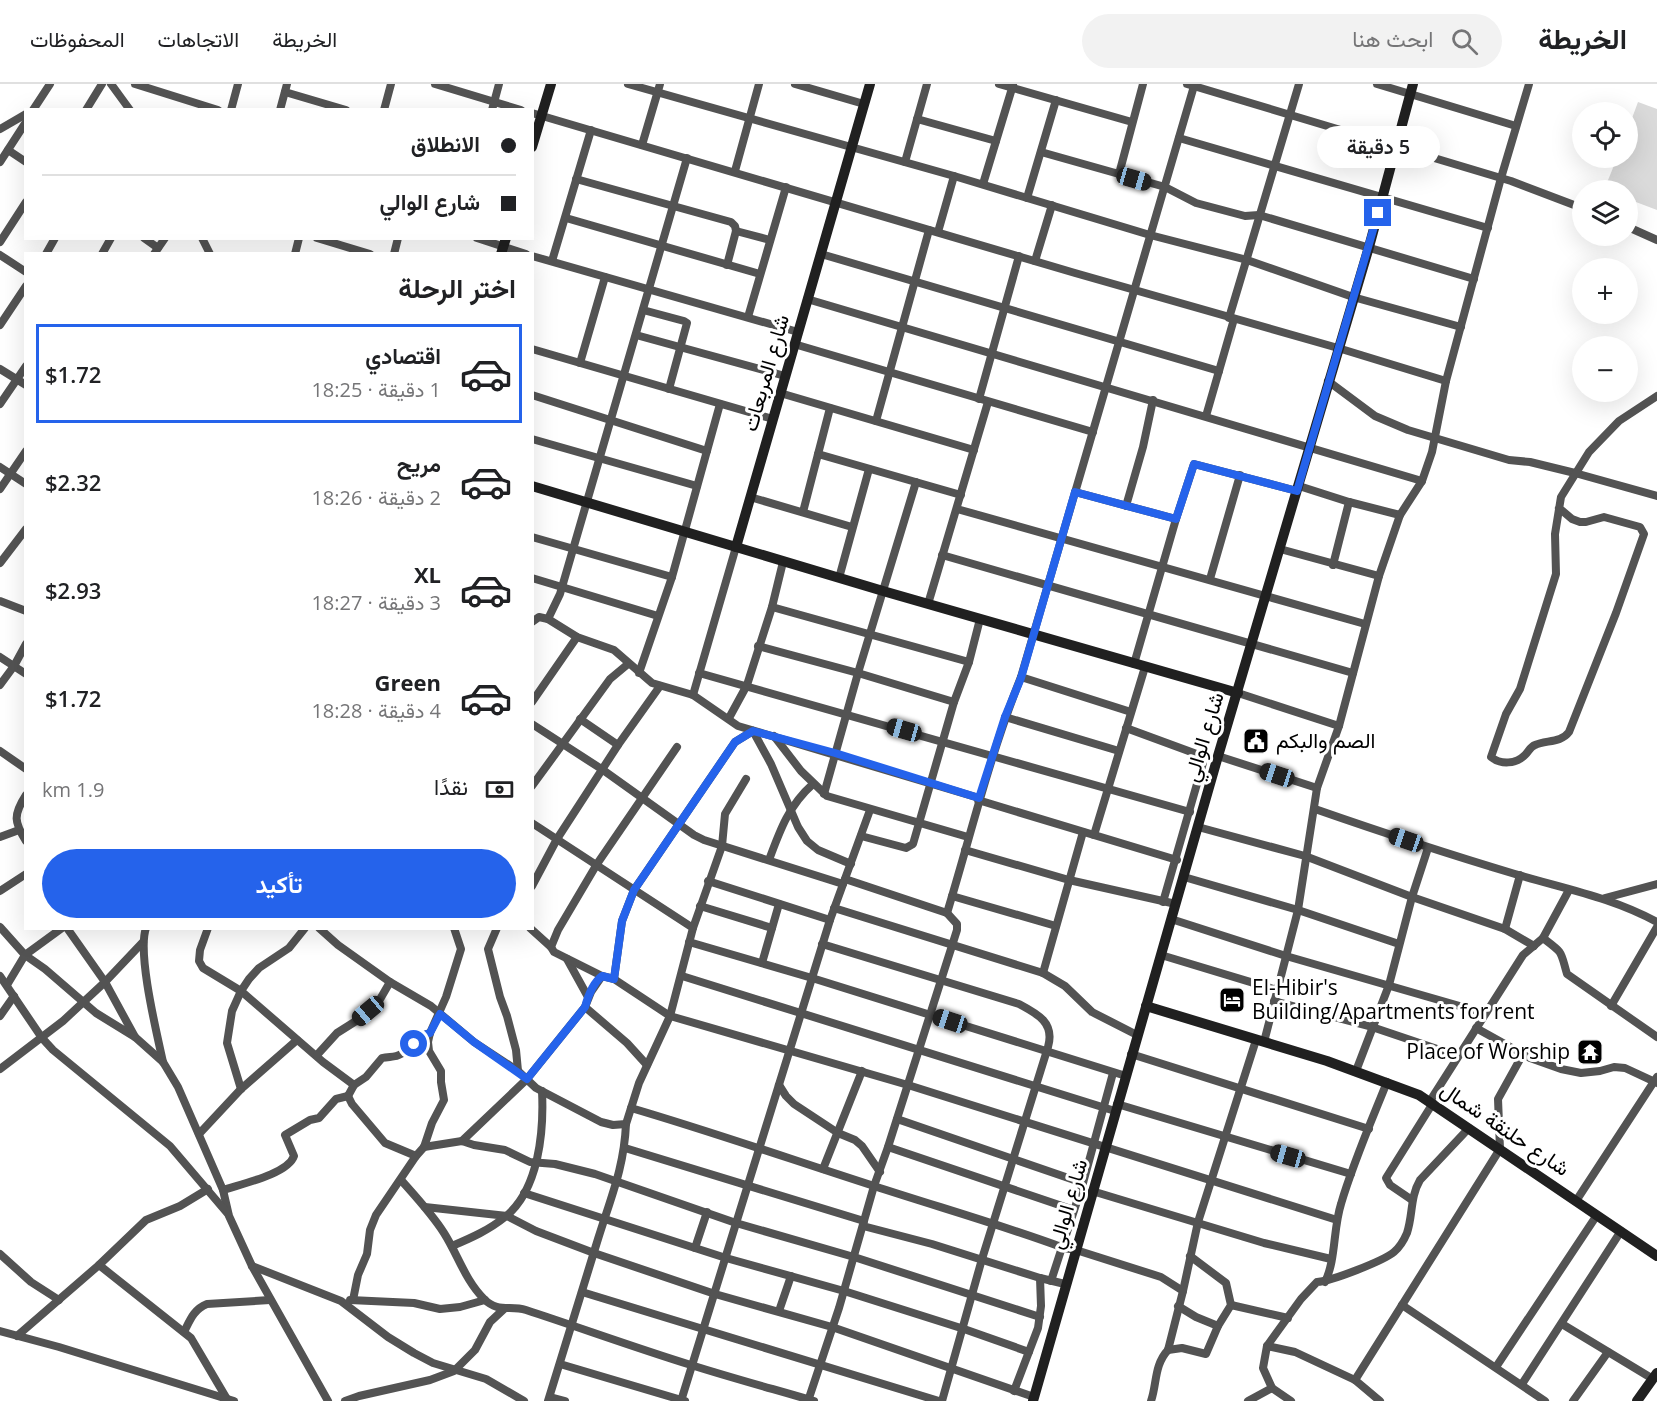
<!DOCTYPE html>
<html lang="ar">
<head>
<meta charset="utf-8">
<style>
  body { margin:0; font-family:"Open Sans",Vazirmatn,sans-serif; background:#f2f2f2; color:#202124; direction:rtl; height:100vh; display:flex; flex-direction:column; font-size:22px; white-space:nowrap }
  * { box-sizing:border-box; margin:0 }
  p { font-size:20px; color:#757577 }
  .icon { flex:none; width:33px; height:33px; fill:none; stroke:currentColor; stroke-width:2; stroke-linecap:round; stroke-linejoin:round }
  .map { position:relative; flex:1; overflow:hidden; direction:ltr }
  .side { position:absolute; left:24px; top:168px; width:510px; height:678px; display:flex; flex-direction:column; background:#fff; border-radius:0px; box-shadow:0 6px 24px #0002; direction:rtl }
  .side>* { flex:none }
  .top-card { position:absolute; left:24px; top:24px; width:510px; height:132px; border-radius:0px; box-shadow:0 6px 24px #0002; direction:rtl; display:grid; align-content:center; height:132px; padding:0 18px; background:#fff }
  .tools { position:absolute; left:1572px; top:18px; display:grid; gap:12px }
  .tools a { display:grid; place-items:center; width:66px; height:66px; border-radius:50%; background:#fff; box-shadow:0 6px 24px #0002; font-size:30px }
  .end { position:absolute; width:27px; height:27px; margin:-14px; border:8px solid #2563eb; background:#fff; box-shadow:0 0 0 3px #fff }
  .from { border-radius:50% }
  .bubble { position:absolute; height:42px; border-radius:21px; background:#fff; box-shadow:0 6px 24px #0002; font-size:20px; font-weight:600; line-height:42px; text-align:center; direction:rtl }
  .car { position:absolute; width:18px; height:36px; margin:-18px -9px; border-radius:8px; box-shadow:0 0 4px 2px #0007; background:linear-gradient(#222 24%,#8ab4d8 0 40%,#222 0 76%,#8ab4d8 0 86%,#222 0) }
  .top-card b { display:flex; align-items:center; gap:21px; height:57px; font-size:22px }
  .top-card b+b { border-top:2px solid #e0e0e0 }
  .top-card i { width:15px; height:15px; background:#202124 }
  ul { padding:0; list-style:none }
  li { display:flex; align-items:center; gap:18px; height:99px; margin:0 12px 9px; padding:0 6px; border:3px solid transparent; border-radius:0px }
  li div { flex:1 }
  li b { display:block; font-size:22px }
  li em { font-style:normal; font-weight:600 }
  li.on { border-color:#2563eb }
  li>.icon { width:54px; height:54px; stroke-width:1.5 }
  h2 { padding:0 18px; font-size:27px; line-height:72px }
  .pay { display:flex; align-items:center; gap:15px; height:66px; padding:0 18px; font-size:22px }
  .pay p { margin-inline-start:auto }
  .cta { display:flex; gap:12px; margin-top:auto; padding:12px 18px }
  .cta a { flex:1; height:69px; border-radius:36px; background:#2563eb; color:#fff; font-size:24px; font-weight:600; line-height:69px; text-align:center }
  header { display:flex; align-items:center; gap:36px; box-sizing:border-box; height:84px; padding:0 30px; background:#fff; border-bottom:2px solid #e0e0e0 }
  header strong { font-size:28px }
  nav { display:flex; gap:33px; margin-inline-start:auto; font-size:21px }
  .search { width:420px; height:54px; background:#f2f2f2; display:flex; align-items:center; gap:15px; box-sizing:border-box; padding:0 21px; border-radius:33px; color:#757577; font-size:22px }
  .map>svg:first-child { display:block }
</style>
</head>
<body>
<header>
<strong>الخريطة</strong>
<div class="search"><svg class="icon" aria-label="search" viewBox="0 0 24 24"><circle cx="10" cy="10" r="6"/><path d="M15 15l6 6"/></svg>ابحث هنا</div>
<nav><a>الخريطة</a><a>الاتجاهات</a><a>المحفوظات</a></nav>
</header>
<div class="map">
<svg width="1657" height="1317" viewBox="0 0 1657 1317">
  <rect width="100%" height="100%" fill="#fff"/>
  <polygon fill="#dadada" points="1638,18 1657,25 1657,126 1628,115 1628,106 1604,106 1617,74 1628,74 1628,45"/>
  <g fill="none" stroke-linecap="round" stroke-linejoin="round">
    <g stroke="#535353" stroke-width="8">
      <polyline points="111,0 130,26"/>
      <polyline points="135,0 218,26"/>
      <polyline points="435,0 521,26"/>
      <polyline points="628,0 954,92 1150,151 1247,176 1353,213 1461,243"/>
      <polyline points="795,0 864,20"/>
      <polyline points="999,0 1132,38"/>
      <polyline points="1187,0 1511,97 1582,124"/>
      <polyline points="1377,0 1516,42"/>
      <polyline points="285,8 346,26"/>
      <polyline points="33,26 50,0"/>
      <polyline points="86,26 102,0"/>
      <polyline points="231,26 238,0"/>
      <polyline points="280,26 287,0"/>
      <polyline points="384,26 391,0"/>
      <polyline points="492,26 499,0"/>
      <polyline points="532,29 1075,189 1338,264 1446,297"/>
      <polyline points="917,35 996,57"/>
      <polyline points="0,45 26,30"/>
      <polyline points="1179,54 1488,144"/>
      <polyline points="642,61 660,0"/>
      <polyline points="8,66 26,78"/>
      <polyline points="1041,68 1165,103 1196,119 1245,132 1259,131 1474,195"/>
      <polyline points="0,78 26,38"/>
      <polyline points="905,78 927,0"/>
      <polyline points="735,87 759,0"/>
      <polyline points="1119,90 1143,0"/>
      <polyline points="576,95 731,138 735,142 736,147 727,181"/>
      <polyline points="983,100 1013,1"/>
      <polyline points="1027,114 1056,16"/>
      <polyline points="566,134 760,190"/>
      <polyline points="1628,143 1657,156"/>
      <polyline points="736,147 770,156"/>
      <polyline points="938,148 954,92"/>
      <polyline points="144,154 158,164"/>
      <polyline points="202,154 210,170"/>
      <polyline points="317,154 370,170"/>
      <polyline points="477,154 526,170"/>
      <polyline points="0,158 26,118"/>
      <polyline points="46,170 55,154"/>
      <polyline points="102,170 111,154"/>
      <polyline points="154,170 165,154"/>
      <polyline points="295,170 299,154"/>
      <polyline points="394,170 398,154"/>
      <polyline points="821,170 1219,287"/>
      <polyline points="0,171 26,188"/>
      <polyline points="532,172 798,248"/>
      <polyline points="552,177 591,46"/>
      <polyline points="1035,177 1052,121"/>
      <polyline points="807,215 1422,397"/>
      <polyline points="643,226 684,237 687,239 669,305"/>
      <polyline points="748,233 786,103"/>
      <polyline points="1229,234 1299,0"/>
      <polyline points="0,241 26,202"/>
      <polyline points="636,251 785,292"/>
      <polyline points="794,260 1093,348"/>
      <polyline points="532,265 773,335"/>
      <polyline points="580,279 605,193"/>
      <polyline points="0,285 26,301"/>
      <polyline points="1328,297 1375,332 1408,346 1509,376 1530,378 1575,389 1657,412"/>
      <polyline points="780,309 974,366"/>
      <polyline points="532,311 707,367"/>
      <polyline points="979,315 1019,172"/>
      <polyline points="0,320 26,282"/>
      <polyline points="1206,332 1234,235"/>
      <polyline points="876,337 929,146"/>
      <polyline points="532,355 697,402"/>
      <polyline points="818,370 961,411"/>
      <polyline points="0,383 26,400"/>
      <polyline points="1299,402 1349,418 1400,431"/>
      <polyline points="0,405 26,367"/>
      <polyline points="1075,408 1176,435"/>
      <polyline points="750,413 852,443"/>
      <polyline points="1126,422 1143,363 1153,316"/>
      <path d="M1559 424 1572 435 1580 438H1586L1604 433 1640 443 1644 450 1616 529 1569 648C1561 659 1546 656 1535 661 1530 663 1529 667 1525 671 1516 680 1501 681 1491 673L1506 630 1520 605 1556 490 1555 450 1561 413 1589 368 1619 337 1657 312"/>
      <polyline points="957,425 1365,540"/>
      <polyline points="803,428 830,324"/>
      <polyline points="532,453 672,493"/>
      <polyline points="1280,465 1379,492"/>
      <polyline points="942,471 1353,589"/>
      <polyline points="0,479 26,445"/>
      <polyline points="1333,481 1349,418"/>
      <polyline points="532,494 658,532"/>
      <polyline points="839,494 869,385"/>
      <polyline points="1210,495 1240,391"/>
      <polyline points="0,517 26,527"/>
      <polyline points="928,520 988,318"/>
      <polyline points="772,523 969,578"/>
      <polyline points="548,535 577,553 614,566 652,599 693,611 738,642 979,714"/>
      <polyline points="532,538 539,533 548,535 560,510 687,74"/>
      <polyline points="758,562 858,589 954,618"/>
      <polyline points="0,573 26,590"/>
      <polyline points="1134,580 1176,435 1194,380 1297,407"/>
      <polyline points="639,589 672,493 720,320"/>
      <polyline points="699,589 1190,728"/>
      <polyline points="1021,593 1131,628"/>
      <polyline points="0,601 14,582 26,560"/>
      <polyline points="1238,609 1339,642"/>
      <polyline points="693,611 736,463"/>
      <polyline points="532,618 577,553"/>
      <polyline points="1005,633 1119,667"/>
      <polyline points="729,634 747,601 772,523 783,478"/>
      <polyline points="580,635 618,661"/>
      <polyline points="532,640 603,686 694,751 704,756 843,800"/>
      <polyline points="1126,644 1194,669 1202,674 1203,679 1163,818"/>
      <polyline points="753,647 771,680 798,743 807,757 818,766 851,780"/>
      <polyline points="774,652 801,687 827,712 968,753"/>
      <polyline points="0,667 26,685"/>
      <polyline points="1218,672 1317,704"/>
      <polyline points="532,702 610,595 628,580"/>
      <polyline points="824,710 858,589 916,398"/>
      <path d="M26 711C13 731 14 738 26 757"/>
      <polyline points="978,716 1177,776"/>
      <path d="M1315 725C1381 748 1448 770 1515 790 1565 805 1611 813 1657 838"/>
      <polyline points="1198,743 1305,772 1412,813 1505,845 1534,862"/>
      <polyline points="1094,751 1145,583"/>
      <polyline points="861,752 906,764 913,760 954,618 969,578 980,535"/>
      <polyline points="0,753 19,746"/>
      <polyline points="965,766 1069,796 1176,820"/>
      <path d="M769 776C780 746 789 721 813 700"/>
      <polyline points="1184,793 1298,826 1399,860"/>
      <polyline points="708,797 830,836"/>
      <polyline points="532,802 557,755 618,661 660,602"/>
      <polyline points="0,807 26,790"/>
      <polyline points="952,812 1056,842"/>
      <polyline points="1605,814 1657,800"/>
      <polyline points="700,822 772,844"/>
      <polyline points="834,824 1043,889 1065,902 1092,928 1137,951"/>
      <path d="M947 829C971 750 990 670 1021 593L1194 2"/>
      <polyline points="1171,835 1286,872 1484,929"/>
      <polyline points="0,843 25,871 45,885 96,929 135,953"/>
      <polyline points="67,844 105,898 135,953 163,978 178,1003 223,1106 229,1132 252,1182 328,1317"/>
      <path d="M146 844C137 869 157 950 163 978"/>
      <polyline points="208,844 200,866 199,877 203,884 241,907 323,978 354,1001"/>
      <polyline points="319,844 338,861 390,898 431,922 474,958 518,987 536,1004 601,1038 613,1041 626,1040 639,999 670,932 693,844 532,739"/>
      <polyline points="497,844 488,865 500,913 507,932 516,966 518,987"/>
      <polyline points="530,844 551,863"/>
      <polyline points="693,844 722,762 725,730 746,695"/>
      <polyline points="1505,845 1520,791"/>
      <path d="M1543 854C1564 870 1560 866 1567 890L1657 953"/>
      <polyline points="689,858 812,894 1126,992"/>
      <path d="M822 860 1019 920C1038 930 1055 939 1048 963L982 1175 942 1317"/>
      <polyline points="1161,871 1277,906"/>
      <polyline points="567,875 588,913"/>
      <polyline points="762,879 779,820"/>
      <polyline points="1043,889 1083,748"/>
      <polyline points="0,892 42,954 53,966 170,1062 228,1130"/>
      <polyline points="602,892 554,868 551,863 558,846 597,780 677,663"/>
      <polyline points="682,892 1115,1027"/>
      <polyline points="614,895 622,837 634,806 735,658 753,647"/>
      <polyline points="7,901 25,871 62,844"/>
      <polyline points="1274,917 1372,943 1458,972"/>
      <polyline points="1611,922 1657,843"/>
      <polyline points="585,923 627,959 647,981"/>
      <polyline points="0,932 14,912"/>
      <polyline points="1476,944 1530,974 1561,985 1581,989 1600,987 1614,983 1625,984 1657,999"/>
      <polyline points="1264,958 1298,826 1317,704 1339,642 1379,492 1400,431 1422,397 1432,368 1446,297 1501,94 1529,0"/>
      <polyline points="1131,970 1369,1045"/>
      <polyline points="317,971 337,949 356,937 379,917 390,898"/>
      <polyline points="0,985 63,937 105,898 143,858"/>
      <polyline points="1356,987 1389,901 1412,813 1428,764"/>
      <polyline points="779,1001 786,1012 794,1020 838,1049 855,1056 862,1062 880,1088"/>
      <polyline points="241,1005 227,959 232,927 241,907 249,895 259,884 289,864 305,844"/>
      <path d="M348 1012 354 1001 366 993 382 974C389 972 395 974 401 970 412 964 417 952 430 949"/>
      <polyline points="348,1012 352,1020 385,1059 416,1072"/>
      <polyline points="1430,1017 1523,871 1543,854 1569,806"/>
      <polyline points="1117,1020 1351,1090"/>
      <path d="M631 1024C713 1048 793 1076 874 1102 938 1123 1002 1141 1064 1164L1076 1166 1161 1193 1183 1207 1168 1266C1154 1281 1157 1300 1151 1317"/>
      <polyline points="897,1035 1083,1099"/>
      <polyline points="199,1050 241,1005 297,956"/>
      <polyline points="462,1057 527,995 585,923 591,908 602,892 614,895 670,932 908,1001 1337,1136"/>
      <polyline points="424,1063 462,1057 474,1061 505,1066 530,1078 555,1080 595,1090 736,1139 854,1173 1040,1233"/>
      <polyline points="888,1063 1074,1126"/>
      <polyline points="625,1064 864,1137"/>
      <polyline points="823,1085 862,987"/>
      <path d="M401 1096C416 1113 432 1130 444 1149 458 1171 465 1196 484 1215 498 1229 510 1221 526 1226 581 1244 636 1264 691 1281 732 1294 773 1305 814 1317"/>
      <path d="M223 1106C241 1100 288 1090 294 1072L285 1051 310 1036 319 1034 336 1015 348 1012"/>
      <polyline points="1092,1107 1264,1159 1331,1175"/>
      <polyline points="524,1109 726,1174 844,1207 964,1245 1029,1268"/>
      <polyline points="1412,1116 1390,1101 1386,1094 1433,1019"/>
      <polyline points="1576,1117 1657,993"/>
      <polyline points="425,1123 507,1132 536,1147 594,1169 715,1210 832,1243 1034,1313"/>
      <polyline points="863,1142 932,1160 1040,1194 1065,1200"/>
      <path d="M452 1162C471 1154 489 1146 505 1133 539 1106 544 1047 542 1007"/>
      <polyline points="695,1164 707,1128"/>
      <polyline points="0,1170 31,1198 59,1216"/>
      <polyline points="99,1181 191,1254 227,1315"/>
      <polyline points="252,1182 341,1217 388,1253 414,1269 433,1279 486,1295 524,1317"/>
      <polyline points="1051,1197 1083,1099 1113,989"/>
      <path d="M1325 1198C1336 1176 1333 1145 1341 1120 1353 1079 1371 1038 1387 998"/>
      <polyline points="1183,1207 1198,1138 1256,956"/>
      <polyline points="582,1208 939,1317"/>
      <polyline points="350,1216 414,1219 440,1225 460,1223 485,1216"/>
      <polyline points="353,1216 358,1191 367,1170 370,1146 376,1131 416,1072 424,1063 432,1039 444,1016 441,998 441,987 429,967 428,958 430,949 446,913 461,865 454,844"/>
      <polyline points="1231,1221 1288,1234"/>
      <polyline points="1402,1221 1545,1317"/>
      <polyline points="1178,1222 1196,1233 1218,1242"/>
      <polyline points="779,1227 791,1192"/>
      <polyline points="1562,1240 1653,1295"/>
      <polyline points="0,1247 59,1263 234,1317"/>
      <path d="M184 1248C190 1236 194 1225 207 1220L270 1216"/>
      <polyline points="17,1252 99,1181 146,1136 180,1122 208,1105"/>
      <polyline points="1267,1262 1295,1268 1355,1296 1380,1317"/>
      <polyline points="1168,1266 1182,1264 1206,1270 1218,1242 1231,1221 1226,1199 1190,1172"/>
      <polyline points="560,1280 685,1317"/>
      <polyline points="1496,1283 1597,1131"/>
      <polyline points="1355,1296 1500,1065 1498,1015 1523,970"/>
      <polyline points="1522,1300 1621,1147"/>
      <polyline points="1014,1307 1038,1244 1041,1222 1040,1194"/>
      <polyline points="550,1313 565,1317"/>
      <polyline points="345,1317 359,1312 430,1296 454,1287 475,1266 490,1238 504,1225"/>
      <path d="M548 1317C565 1263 581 1209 598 1155 611 1113 624 1084 626 1040"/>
      <polyline points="681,1317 830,836 870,726"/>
      <polyline points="808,1317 839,1224 874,1102 888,1063 957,846 957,840 947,829 845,795"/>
      <polyline points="1248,1317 1272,1304"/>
      <path d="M1291 1317 1272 1304 1263 1284 1267 1262 1301 1215 1317 1198C1332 1197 1383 1177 1394 1168 1400 1163 1404 1156 1407 1149 1413 1131 1410 1113 1420 1096L1469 1044"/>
      <polyline points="1573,1317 1608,1268"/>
    </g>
    <g stroke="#202020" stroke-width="10">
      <polyline points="532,63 551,0"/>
      <polyline points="501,170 506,154"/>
      <polyline points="532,402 883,507 1238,609"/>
      <polyline points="736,463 870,0"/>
      <polyline points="1146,922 1327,977 1419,1011 1657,1172"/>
      <polyline points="1033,1317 1218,672 1369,163 1413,0"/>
      <polyline points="1637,1317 1657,1289"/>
    </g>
  </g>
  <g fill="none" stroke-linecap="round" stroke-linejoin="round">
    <path stroke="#2563eb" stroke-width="8" d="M414 960 421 952 430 949 440 930 474 958 527 995 585 923C588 912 593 899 602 892L614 895 622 837 634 806 735 658 753 647 835 669 979 714 1005 633 1021 594 1075 408 1176 435 1194 380 1297 407 1378 129"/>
  </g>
  <defs>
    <g id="civic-square" transform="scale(1.35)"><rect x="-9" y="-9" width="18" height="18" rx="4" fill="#000" stroke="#fff"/><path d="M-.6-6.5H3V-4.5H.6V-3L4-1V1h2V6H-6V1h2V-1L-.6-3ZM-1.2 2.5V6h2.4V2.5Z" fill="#fff"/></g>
    <g id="hotel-square" transform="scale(1.35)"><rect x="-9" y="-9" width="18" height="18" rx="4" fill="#000" stroke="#fff"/><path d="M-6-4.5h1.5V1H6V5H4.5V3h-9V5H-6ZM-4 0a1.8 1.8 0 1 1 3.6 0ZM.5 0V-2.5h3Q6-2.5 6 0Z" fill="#fff"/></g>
    <g id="temple-square" transform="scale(1.35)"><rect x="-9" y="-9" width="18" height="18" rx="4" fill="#000" stroke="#fff"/><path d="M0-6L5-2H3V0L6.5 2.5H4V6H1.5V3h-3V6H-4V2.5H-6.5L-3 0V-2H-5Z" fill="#fff"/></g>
  </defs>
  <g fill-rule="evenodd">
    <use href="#civic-square" x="1256" y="657"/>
    <use href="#hotel-square" x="1232" y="916"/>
    <use href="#temple-square" x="1590" y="968"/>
  </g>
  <g text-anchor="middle" stroke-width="6" stroke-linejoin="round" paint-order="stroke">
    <g font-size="21" fill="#000" stroke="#fff">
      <text transform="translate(766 289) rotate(-74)" y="7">شارع المربعات</text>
      <text transform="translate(1204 653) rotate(-73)" y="7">شارع الوالي</text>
      <text transform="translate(1505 1045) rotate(34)" y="7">شارع حلنقة شمال</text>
      <text transform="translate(1068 1120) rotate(-74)" y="7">شارع الوالي</text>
    </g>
    <g font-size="21" fill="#000" stroke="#fff" text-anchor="start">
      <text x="1276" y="664">الصم والبكم</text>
      <text x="1252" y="911">El-Hibir's<tspan x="1252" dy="24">Building/Apartments for rent</tspan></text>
      <text x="1570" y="975" text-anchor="end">Place of Worship</text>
    </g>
  </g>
</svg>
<div class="tools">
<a><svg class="icon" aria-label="locate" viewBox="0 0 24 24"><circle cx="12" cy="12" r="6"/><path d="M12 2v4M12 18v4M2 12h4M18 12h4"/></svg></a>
<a><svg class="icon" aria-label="layers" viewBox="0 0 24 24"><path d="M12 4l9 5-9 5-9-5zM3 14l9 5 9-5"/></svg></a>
<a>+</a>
<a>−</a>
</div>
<i class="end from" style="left:414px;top:960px"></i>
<i class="end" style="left:1378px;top:129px"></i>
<div class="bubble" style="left:1317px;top:42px;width:123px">5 دقيقة</div>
<i class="car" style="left:1134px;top:95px;rotate:106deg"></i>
<i class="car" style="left:904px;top:646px;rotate:286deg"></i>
<i class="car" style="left:1277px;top:691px;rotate:288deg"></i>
<i class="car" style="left:1406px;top:756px;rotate:289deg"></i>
<i class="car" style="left:368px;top:927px;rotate:230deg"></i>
<i class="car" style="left:950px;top:937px;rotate:288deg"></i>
<i class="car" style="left:1288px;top:1072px;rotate:286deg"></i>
<div class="top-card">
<b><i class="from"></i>الانطلاق</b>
<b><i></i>شارع الوالي</b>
</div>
<section class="side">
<h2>اختر الرحلة</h2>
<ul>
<li class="on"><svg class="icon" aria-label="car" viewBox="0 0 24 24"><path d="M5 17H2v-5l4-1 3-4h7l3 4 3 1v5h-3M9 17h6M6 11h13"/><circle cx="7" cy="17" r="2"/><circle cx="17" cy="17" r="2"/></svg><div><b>اقتصادي</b><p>1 دقيقة · 18:25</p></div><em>$1.72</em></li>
<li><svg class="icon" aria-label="car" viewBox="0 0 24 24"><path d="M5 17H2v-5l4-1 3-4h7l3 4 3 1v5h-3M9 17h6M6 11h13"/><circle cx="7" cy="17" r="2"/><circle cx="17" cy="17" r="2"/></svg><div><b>مريح</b><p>2 دقيقة · 18:26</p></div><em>$2.32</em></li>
<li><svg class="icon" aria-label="car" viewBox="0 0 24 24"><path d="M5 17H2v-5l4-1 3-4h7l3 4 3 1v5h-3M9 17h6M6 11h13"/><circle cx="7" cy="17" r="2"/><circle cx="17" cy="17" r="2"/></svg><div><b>XL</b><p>3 دقيقة · 18:27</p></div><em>$2.93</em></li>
<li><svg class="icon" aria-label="car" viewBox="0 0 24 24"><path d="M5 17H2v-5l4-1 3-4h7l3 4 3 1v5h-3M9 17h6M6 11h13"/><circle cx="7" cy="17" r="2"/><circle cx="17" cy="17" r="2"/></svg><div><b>Green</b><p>4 دقيقة · 18:28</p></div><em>$1.72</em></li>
</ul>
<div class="pay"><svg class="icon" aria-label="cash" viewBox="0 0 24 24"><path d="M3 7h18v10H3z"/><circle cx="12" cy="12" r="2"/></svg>نقدًا<p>1.9 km</p></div>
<div class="cta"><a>تأكيد</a></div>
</section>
</div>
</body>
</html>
